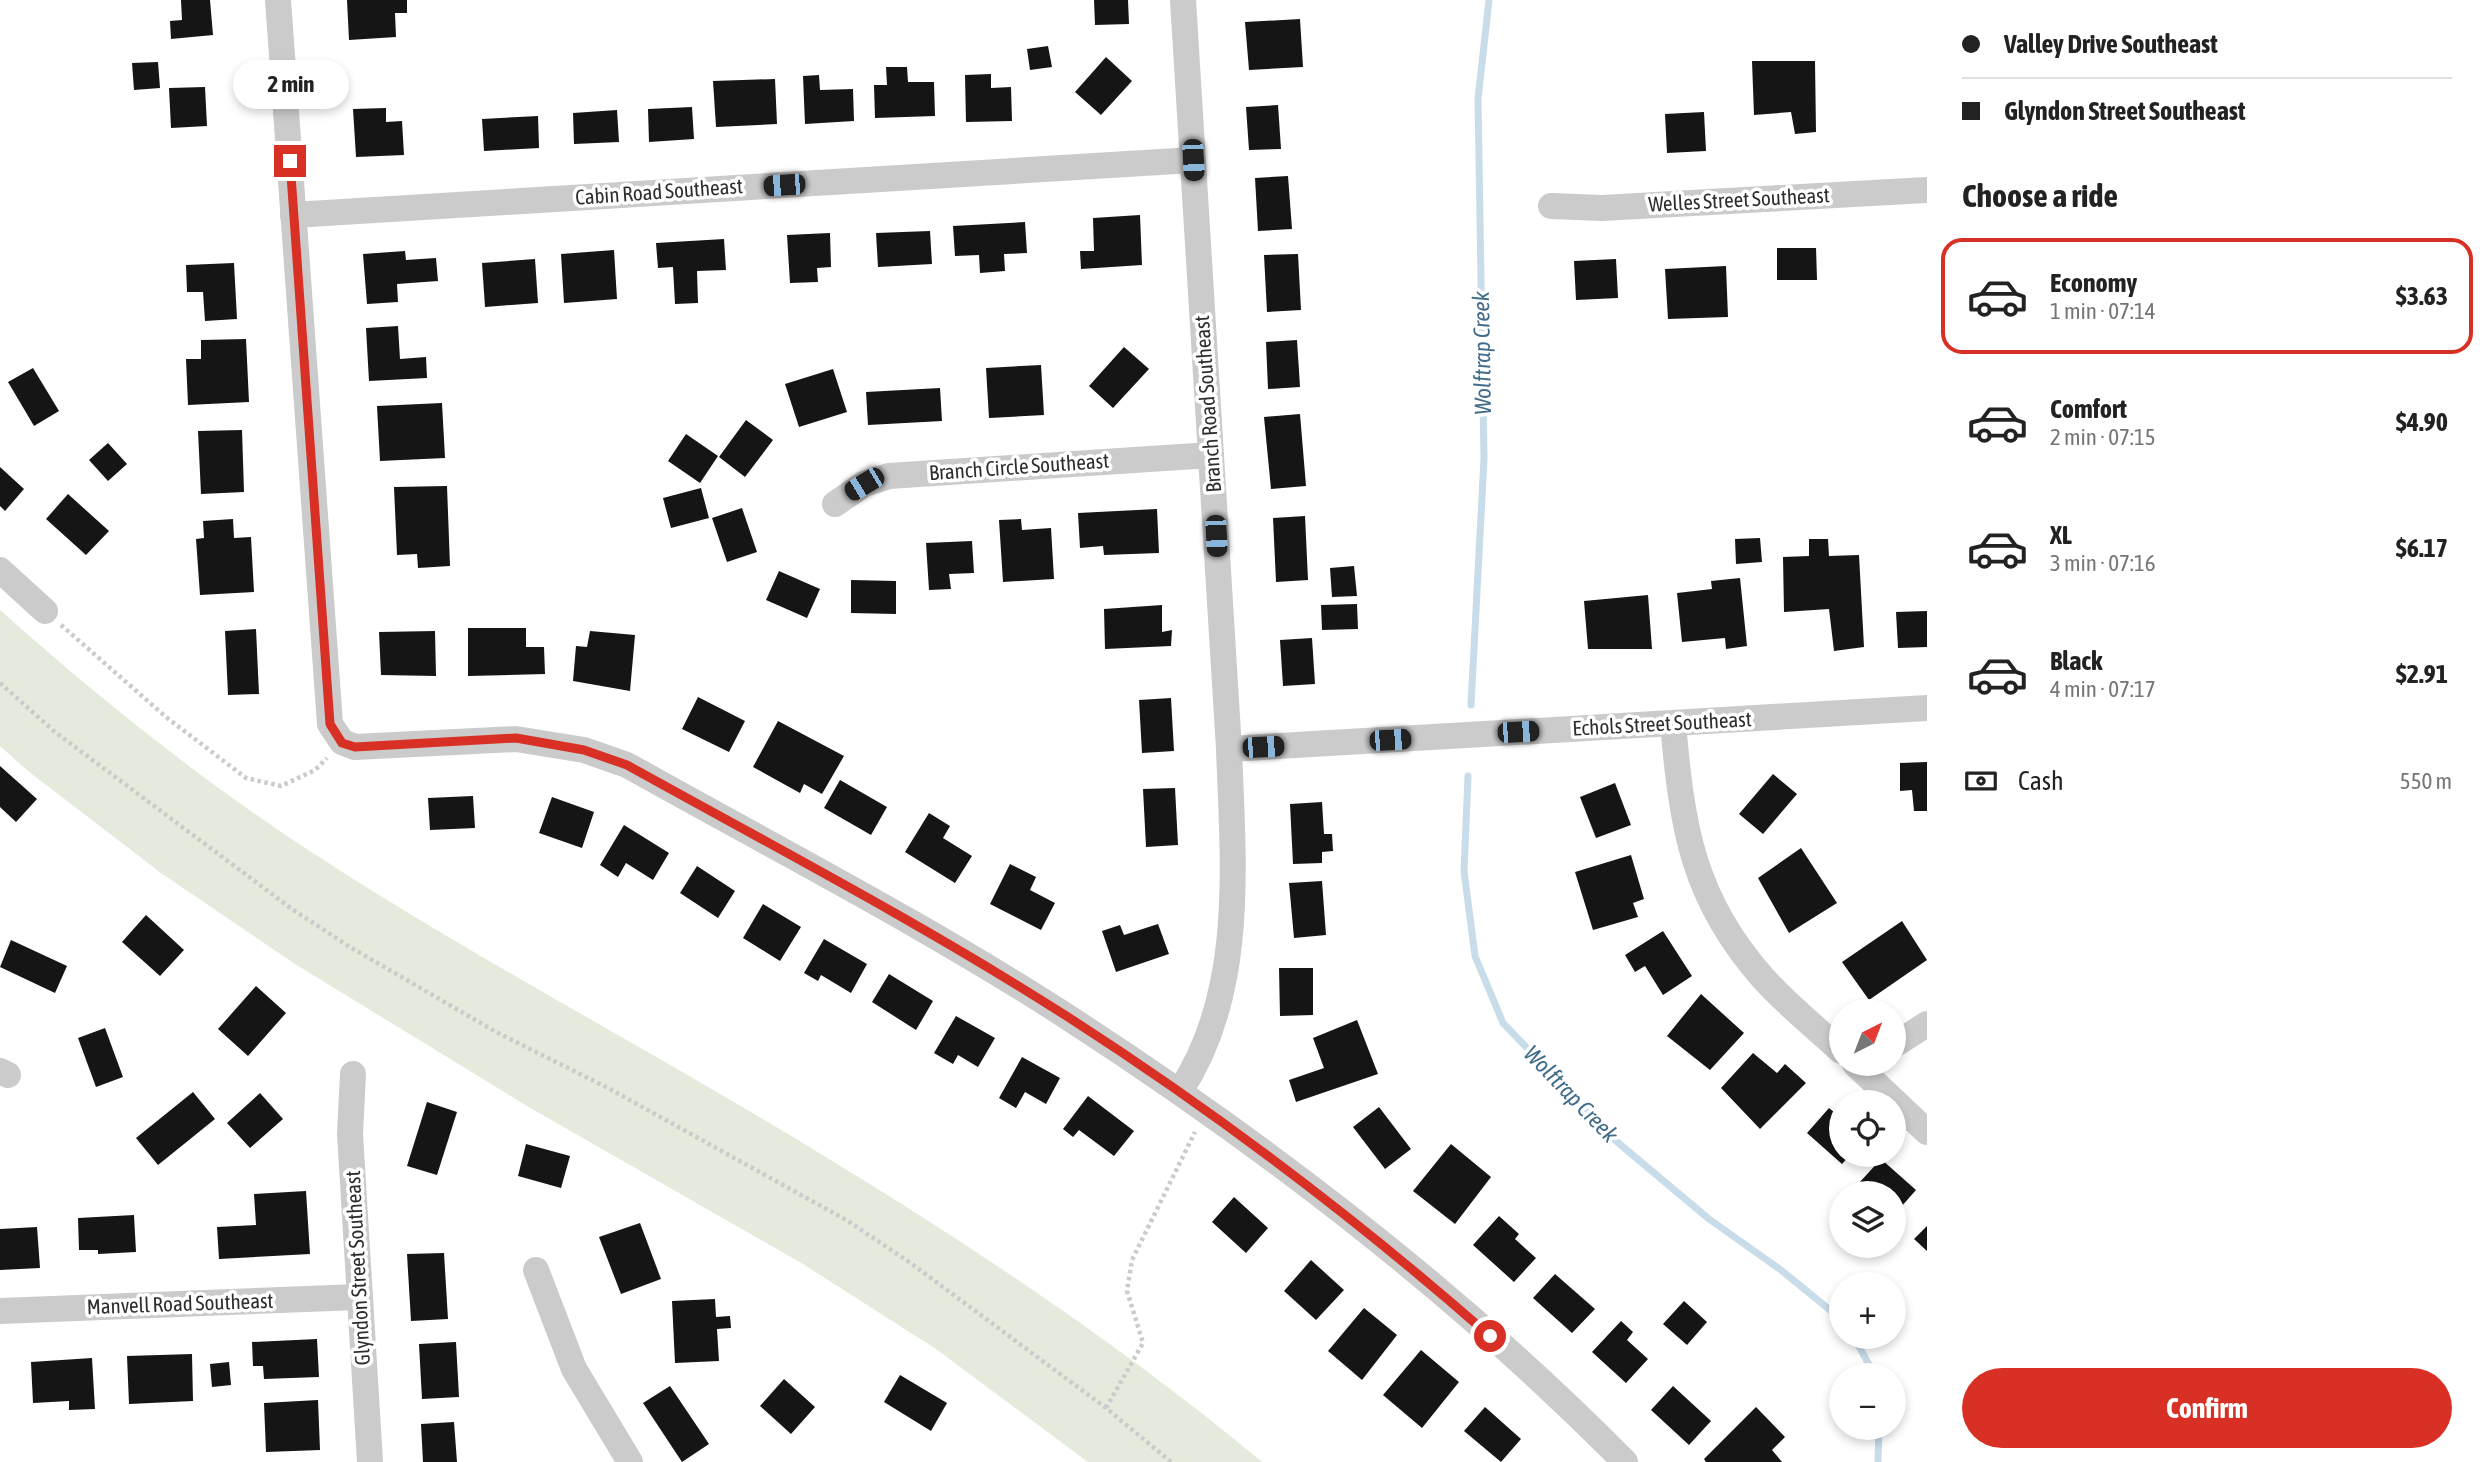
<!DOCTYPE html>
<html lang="en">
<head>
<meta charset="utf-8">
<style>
  body { margin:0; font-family:"Asap Condensed",sans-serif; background:#f6f6f6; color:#222; height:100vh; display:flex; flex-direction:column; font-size:26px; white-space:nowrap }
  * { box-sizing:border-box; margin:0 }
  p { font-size:23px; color:#767676 }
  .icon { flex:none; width:38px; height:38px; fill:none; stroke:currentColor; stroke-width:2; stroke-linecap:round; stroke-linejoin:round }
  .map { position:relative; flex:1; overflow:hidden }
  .drawer { display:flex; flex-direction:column; background:#fff; width:560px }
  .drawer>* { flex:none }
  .top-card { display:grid; align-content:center; height:154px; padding:0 35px; background:#fff }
  .needle { width:46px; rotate:42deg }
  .tools { position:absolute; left:1829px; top:999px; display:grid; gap:14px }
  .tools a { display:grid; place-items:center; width:77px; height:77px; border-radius:50%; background:#fff; box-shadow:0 4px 10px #0003; font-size:35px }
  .end { position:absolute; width:32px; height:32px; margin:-16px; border:9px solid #d93025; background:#fff; box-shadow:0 0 0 4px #fff }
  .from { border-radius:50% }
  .bubble { position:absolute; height:49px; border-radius:24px; background:#fff; box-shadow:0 4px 10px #0003; font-size:23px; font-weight:700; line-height:49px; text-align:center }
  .car { position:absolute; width:21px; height:42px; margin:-21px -10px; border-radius:9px; box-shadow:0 0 5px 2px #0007; background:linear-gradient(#222 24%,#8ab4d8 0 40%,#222 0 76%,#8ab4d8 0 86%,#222 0) }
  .top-card b { display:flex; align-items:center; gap:24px; height:66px; font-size:26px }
  .top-card b+b { border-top:2px solid #e0e0e0 }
  .top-card i { width:18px; height:18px; background:#222 }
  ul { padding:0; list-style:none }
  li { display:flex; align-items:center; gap:21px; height:116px; margin:0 14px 10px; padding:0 21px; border:4px solid transparent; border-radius:21px }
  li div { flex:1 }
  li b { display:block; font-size:26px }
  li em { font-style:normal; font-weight:700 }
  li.current { border-color:#d93025 }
  li>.icon { width:63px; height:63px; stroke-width:1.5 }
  h2 { padding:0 35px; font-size:32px; line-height:84px }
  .pay { display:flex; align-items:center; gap:18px; height:77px; padding:0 35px; font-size:26px }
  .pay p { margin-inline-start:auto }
  .action { display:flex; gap:14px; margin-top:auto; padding:14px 35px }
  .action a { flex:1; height:80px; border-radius:42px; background:#d93025; color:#fff; font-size:28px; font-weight:700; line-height:80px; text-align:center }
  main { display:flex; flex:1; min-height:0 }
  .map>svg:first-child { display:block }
</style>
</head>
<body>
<main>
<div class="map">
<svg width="1927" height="1462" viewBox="0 0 1927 1462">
  <rect width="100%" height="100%" fill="#fff"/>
  <path fill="#e4eadc" d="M0 610C95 695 195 775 302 846 473 958 655 1052 829 1159 980 1251 1126 1349 1262 1462H1088L936 1349 803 1264 527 1106 295 964 161 873 28 771 0 746Z"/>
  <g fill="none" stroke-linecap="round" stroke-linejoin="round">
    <g stroke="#c9dce9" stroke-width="7">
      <polyline points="1471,705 1484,459 1478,99 1489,0"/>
      <polyline points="1468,776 1464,871 1475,956 1503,1023 1616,1141 1709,1219 1781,1270 1841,1319"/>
      <polyline points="1854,1337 1875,1376"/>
      <polyline points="1878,1462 1879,1428"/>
    </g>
  </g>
  <g fill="#151515">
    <polygon points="181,0 210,0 213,35 171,39 170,21 182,20"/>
    <polygon points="347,0 407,0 407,13 395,13 396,37 349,40"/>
    <polygon points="1094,0 1128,0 1129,24 1095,25"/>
    <polygon points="1300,19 1303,67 1249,70 1245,22"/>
    <polygon points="1048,46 1052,67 1030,70 1027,49"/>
    <polygon points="1106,57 1132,81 1101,115 1075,92"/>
    <polygon points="1752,61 1815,61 1816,132 1795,134 1791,112 1754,115"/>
    <polygon points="158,62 160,88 134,90 132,63"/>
    <polygon points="886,67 907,67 908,82 934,82 935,116 875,118 874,85 887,85"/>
    <polygon points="991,74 991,88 1011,87 1012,121 966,122 965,75"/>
    <polygon points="819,75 820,90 853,89 854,121 805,124 803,76"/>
    <polygon points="775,79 777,124 716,127 713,81"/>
    <polygon points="205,87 207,126 171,128 169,88"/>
    <polygon points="1278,105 1281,149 1249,150 1246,107"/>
    <polygon points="692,107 694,139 649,142 648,109"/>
    <polygon points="386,108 386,122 402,121 404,155 356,157 353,109"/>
    <polygon points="617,110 619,142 574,144 573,113"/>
    <polygon points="1704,112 1706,151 1667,153 1665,114"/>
    <polygon points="538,116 539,148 484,151 482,119"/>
    <polygon points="1288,176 1292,229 1258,231 1255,178"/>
    <polygon points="1140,215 1142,265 1081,269 1080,251 1094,251 1093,218"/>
    <polygon points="1025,222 1027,253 1004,254 1005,271 980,273 979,255 955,256 953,226"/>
    <polygon points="930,231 932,264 878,267 876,233"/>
    <polygon points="830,233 831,267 817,268 818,282 790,283 787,235"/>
    <polygon points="724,239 726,270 697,271 698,303 675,304 673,267 658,268 656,243"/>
    <polygon points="1777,248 1816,248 1817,280 1777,280"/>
    <polygon points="614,250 617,299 564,303 561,254"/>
    <polygon points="405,251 406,260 436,258 438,281 397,284 398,302 367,304 363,254"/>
    <polygon points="1298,254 1301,310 1267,312 1264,255"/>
    <polygon points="535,259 538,303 485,307 482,263"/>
    <polygon points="1616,259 1618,298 1576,300 1574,261"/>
    <polygon points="234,263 237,319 205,321 203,292 187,292 186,265"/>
    <polygon points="1726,266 1728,317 1668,319 1665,269"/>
    <polygon points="398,326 400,359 426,357 427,378 369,381 366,328"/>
    <polygon points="246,339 249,402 188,405 186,359 201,359 201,340"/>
    <polygon points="1297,340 1300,387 1268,389 1266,342"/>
    <polygon points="1124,347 1149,369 1113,408 1089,386"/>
    <polygon points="1041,365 1044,415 989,418 986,368"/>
    <polygon points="33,368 59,411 34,426 8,382"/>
    <polygon points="833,369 847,412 799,427 785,384"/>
    <polygon points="940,388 942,421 868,425 866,392"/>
    <polygon points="442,403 445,458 380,461 377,406"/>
    <polygon points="1300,414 1306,486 1271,489 1264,417"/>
    <polygon points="746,420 773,440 745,477 719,457"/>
    <polygon points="242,430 244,492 201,494 198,431"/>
    <polygon points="686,434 718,456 700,483 668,461"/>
    <polygon points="108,443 127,464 108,481 89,460"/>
    <polygon points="0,467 24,489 5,511 0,506"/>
    <polygon points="447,486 450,566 418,568 417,554 397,555 394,487"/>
    <polygon points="701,488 709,518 671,528 663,498"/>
    <polygon points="68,494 109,531 86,555 46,519"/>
    <polygon points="742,508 757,552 727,562 712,518"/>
    <polygon points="1157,509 1159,553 1104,555 1103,546 1080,548 1078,513"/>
    <polygon points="1305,516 1308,580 1276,582 1273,518"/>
    <polygon points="233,519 234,538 251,537 254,592 200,595 196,539 204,538 203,521"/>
    <polygon points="1021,519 1022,530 1051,528 1054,579 1003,582 999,520"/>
    <polygon points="1760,538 1762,562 1736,564 1735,539"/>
    <polygon points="1809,539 1828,539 1829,556 1859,555 1864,647 1834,651 1829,609 1784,612 1783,557 1809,556"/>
    <polygon points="972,541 974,573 949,574 951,589 929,590 926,543"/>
    <polygon points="1354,566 1357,596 1332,597 1330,568"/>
    <polygon points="779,571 820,589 807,618 766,600"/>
    <polygon points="1740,578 1747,646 1726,649 1725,638 1682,642 1677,593 1712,589 1711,581"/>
    <polygon points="851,580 896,581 896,614 851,613"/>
    <polygon points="1648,595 1652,649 1588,649 1584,601"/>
    <polygon points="1357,604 1358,629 1322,630 1321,605"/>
    <polygon points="1162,605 1162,632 1172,630 1171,646 1105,649 1104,609"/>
    <polygon points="1927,611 1927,647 1898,648 1896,612"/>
    <polygon points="468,628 526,628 526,647 544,647 545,674 468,676"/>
    <polygon points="256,629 259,694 228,695 225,631"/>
    <polygon points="435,631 436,676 381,675 379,632"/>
    <polygon points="590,631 635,635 630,691 573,681 576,646 587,647"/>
    <polygon points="1312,638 1315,684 1283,686 1280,640"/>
    <polygon points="698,697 745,721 729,752 682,729"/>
    <polygon points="1171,698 1174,751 1142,753 1139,700"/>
    <polygon points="778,721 844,756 822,794 804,784 800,793 753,767"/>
    <polygon points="1927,762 1927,811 1914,811 1912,790 1900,791 1900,763"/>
    <polygon points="0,766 37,799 16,822 0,807"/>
    <polygon points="1773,774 1797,794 1763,834 1739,814"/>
    <polygon points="840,780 887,807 871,835 824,808"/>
    <polygon points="1615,783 1631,825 1596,838 1580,797"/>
    <polygon points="1175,788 1178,845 1146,847 1143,789"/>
    <polygon points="473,796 475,828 430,830 428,798"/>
    <polygon points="552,797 594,812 582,848 539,833"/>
    <polygon points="1322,802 1324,834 1332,834 1333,851 1322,852 1322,863 1293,864 1290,804"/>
    <polygon points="929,813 950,826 943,838 972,856 955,883 905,852"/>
    <polygon points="624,825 669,853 653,880 626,863 618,877 600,865"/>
    <polygon points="1801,848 1837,903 1789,933 1758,878"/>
    <polygon points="1631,855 1644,899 1633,903 1638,917 1593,930 1575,872"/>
    <polygon points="1010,864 1036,877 1030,890 1055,903 1041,930 990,904"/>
    <polygon points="697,866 735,891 718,918 680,893"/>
    <polygon points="1322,881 1326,935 1294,938 1289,883"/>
    <polygon points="763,904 801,927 780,961 743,938"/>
    <polygon points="146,915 184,950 160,976 122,942"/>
    <polygon points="1902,921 1927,960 1869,1000 1842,962"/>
    <polygon points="1158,924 1169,954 1116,972 1102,931 1120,925 1124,935"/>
    <polygon points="1663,931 1692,976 1663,995 1645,966 1635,972 1625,955"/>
    <polygon points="824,939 867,964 851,993 821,975 818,981 804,973"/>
    <polygon points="11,940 67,966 55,993 0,967"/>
    <polygon points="1279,968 1313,968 1313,1015 1280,1016"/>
    <polygon points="889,974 933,1001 916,1030 872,1002"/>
    <polygon points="256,986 286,1013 248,1056 218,1029"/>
    <polygon points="1701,994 1744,1033 1710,1070 1667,1036"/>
    <polygon points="956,1016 995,1038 978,1067 958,1055 953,1064 934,1053"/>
    <polygon points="1357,1020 1378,1074 1296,1102 1289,1080 1324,1068 1313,1038"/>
    <polygon points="105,1028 123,1077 96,1087 78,1038"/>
    <polygon points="1753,1053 1777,1073 1785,1064 1806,1083 1760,1129 1721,1088"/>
    <polygon points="1022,1057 1060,1078 1046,1104 1025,1092 1016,1108 999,1098"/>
    <polygon points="193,1092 215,1119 158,1165 136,1138"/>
    <polygon points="260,1093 283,1119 250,1148 227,1123"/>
    <polygon points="1088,1096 1134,1131 1114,1156 1079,1130 1073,1137 1063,1129"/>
    <polygon points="427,1102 457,1112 437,1175 407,1166"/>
    <polygon points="1379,1107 1411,1149 1385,1169 1353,1127"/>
    <polygon points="1829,1108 1841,1118 1841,1155 1850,1155 1842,1164 1807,1133"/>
    <polygon points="526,1144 570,1156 561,1188 518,1176"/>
    <polygon points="1451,1144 1491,1177 1455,1224 1413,1191"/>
    <polygon points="1881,1159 1916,1190 1894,1215 1894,1194 1869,1194 1858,1184"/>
    <polygon points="306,1191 310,1254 219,1259 217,1227 256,1225 254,1194"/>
    <polygon points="1234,1197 1268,1228 1246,1253 1212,1222"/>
    <polygon points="134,1215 136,1252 98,1254 98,1250 79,1250 78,1218"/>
    <polygon points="1499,1216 1519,1234 1515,1239 1536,1258 1514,1282 1473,1245"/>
    <polygon points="640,1223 661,1279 621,1294 599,1237"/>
    <polygon points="1927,1226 1927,1251 1914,1239"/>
    <polygon points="37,1227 40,1268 0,1270 0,1229"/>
    <polygon points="444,1253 448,1319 411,1321 407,1254"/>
    <polygon points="1311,1260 1344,1290 1316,1320 1284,1291"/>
    <polygon points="1555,1274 1595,1309 1572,1333 1533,1298"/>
    <polygon points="715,1299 716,1317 730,1316 731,1328 717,1329 719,1361 675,1363 672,1301"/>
    <polygon points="1684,1301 1707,1322 1687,1345 1663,1324"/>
    <polygon points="1364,1308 1397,1335 1362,1380 1328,1351"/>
    <polygon points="1621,1321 1633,1332 1627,1340 1648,1359 1626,1383 1592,1352"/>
    <polygon points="317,1339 319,1377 264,1379 263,1366 253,1366 252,1342"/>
    <polygon points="456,1342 459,1397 422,1399 419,1344"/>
    <polygon points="1421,1350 1459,1382 1422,1428 1383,1395"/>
    <polygon points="192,1354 193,1401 129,1404 127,1356"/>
    <polygon points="92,1358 95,1409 69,1410 69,1401 33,1403 31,1362"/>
    <polygon points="229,1362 231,1385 212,1387 210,1364"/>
    <polygon points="900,1375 947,1403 931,1431 884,1402"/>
    <polygon points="784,1379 815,1407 791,1434 760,1406"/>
    <polygon points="670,1386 709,1444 682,1462 643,1403"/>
    <polygon points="1673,1386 1711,1421 1689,1445 1651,1410"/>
    <polygon points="318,1400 320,1450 266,1452 264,1403"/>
    <polygon points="1485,1407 1521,1439 1501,1462 1464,1431"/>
    <polygon points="1756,1407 1785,1437 1772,1450 1782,1462 1706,1462 1704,1459"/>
    <polygon points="454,1422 457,1462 423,1462 421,1424"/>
  </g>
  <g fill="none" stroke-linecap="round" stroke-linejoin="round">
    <g stroke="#cbcbcb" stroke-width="4.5" stroke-dasharray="3.5 3.5" stroke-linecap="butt">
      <polyline points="61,625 166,717 246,778 281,786 315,770 327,758"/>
      <polyline points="0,683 55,732 292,909 350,947 496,1032 608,1088 848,1221 912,1264 1106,1408 1171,1462"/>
      <polyline points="1106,1408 1143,1343 1127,1291 1132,1260 1195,1132"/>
    </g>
    <g stroke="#cbcbcb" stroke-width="26">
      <path d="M278 0 330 724 342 742 355 747 516 739 584 750 627 765C775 848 927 926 1069 1018 1268 1147 1458 1293 1625 1462"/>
      <polyline points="1551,206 1602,208 1927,190"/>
      <polyline points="293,215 1193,160"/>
      <polyline points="835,504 864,484 889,476 1211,455"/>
      <polyline points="0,570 45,611"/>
      <path d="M1673 723C1682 826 1692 898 1763 978 1786 1004 1815 1027 1841 1051"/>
      <polyline points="1229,749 1927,708"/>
      <polyline points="1894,1045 1927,1024"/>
      <polyline points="1855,1064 1927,1132"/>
      <polyline points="0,1071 8,1075"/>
      <polyline points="353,1074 350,1134 370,1462"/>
      <path d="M1180 1091C1246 992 1233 863 1229 749L1183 0"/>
      <polyline points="536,1270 574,1369 630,1462"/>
      <polyline points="0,1311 359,1297"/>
    </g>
  </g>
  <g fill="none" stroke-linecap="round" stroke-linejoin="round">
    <path stroke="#d93025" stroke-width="9" d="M290 161 330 724 342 743 355 747 516 738 584 750 627 765C775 847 926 926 1068 1017 1217 1113 1357 1219 1490 1336"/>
  </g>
  <g text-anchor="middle" stroke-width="7" stroke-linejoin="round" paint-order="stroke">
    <g font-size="21" fill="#2e2e2e" stroke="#fff">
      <text transform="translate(659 192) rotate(-4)" y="7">Cabin Road Southeast</text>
      <text transform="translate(1739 200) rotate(-3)" y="7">Welles Street Southeast</text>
      <text transform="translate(1208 404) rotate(-94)" y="7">Branch Road Southeast</text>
      <text transform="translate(1019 467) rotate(-4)" y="7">Branch Circle Southeast</text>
      <text transform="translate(1662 724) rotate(-3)" y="7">Echols Street Southeast</text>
      <text transform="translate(358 1268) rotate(-93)" y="7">Glyndon Street Southeast</text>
      <text transform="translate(180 1304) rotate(-2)" y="7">Manvell Road Southeast</text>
    </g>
    <g font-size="23" font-style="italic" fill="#416d8b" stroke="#fff">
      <text transform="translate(1482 353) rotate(-91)" y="8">Wolftrap Creek</text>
      <text transform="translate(1571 1094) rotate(46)" y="8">Wolftrap Creek</text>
    </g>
  </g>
</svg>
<div class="tools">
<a><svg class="needle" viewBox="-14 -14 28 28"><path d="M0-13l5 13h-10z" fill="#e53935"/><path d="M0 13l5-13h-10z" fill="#767676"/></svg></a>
<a><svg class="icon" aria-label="locate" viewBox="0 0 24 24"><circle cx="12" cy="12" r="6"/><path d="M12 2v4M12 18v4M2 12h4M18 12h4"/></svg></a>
<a><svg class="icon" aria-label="layers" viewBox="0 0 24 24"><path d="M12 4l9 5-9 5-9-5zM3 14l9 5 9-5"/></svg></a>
<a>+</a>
<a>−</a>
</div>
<i class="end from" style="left:1490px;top:1336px"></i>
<i class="end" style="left:290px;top:161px"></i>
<div class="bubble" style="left:233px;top:60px;width:116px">2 min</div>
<i class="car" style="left:1193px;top:160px;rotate:177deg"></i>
<i class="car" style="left:784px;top:185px;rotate:266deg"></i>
<i class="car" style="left:864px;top:484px;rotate:239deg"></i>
<i class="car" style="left:1216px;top:536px;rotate:177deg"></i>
<i class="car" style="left:1518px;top:732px;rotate:87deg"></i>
<i class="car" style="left:1390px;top:740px;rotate:87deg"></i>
<i class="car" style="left:1263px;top:747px;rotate:87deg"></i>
</div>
<section class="drawer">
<div class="top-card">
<b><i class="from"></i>Valley Drive Southeast</b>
<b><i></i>Glyndon Street Southeast</b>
</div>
<h2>Choose a ride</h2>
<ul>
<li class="current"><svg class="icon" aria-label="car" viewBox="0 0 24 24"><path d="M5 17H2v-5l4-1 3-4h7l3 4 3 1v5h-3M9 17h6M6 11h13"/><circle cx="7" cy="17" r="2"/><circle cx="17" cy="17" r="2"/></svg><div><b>Economy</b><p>1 min · 07:14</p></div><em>$3.63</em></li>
<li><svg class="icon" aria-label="car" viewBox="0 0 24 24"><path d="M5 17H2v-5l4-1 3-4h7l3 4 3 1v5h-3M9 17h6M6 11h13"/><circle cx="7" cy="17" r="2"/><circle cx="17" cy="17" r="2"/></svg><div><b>Comfort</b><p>2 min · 07:15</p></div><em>$4.90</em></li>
<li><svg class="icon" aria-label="car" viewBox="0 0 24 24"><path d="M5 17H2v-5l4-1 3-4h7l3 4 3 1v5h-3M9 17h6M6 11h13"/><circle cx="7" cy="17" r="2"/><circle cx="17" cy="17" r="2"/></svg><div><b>XL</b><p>3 min · 07:16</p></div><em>$6.17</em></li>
<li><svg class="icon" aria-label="car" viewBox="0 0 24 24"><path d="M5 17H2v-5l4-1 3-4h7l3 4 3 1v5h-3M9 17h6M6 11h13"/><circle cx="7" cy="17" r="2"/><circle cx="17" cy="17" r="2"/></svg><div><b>Black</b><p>4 min · 07:17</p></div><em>$2.91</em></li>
</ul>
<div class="pay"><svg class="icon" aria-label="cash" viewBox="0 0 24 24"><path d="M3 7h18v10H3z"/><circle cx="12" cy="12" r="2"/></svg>Cash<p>550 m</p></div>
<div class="action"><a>Confirm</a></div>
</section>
</main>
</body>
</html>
